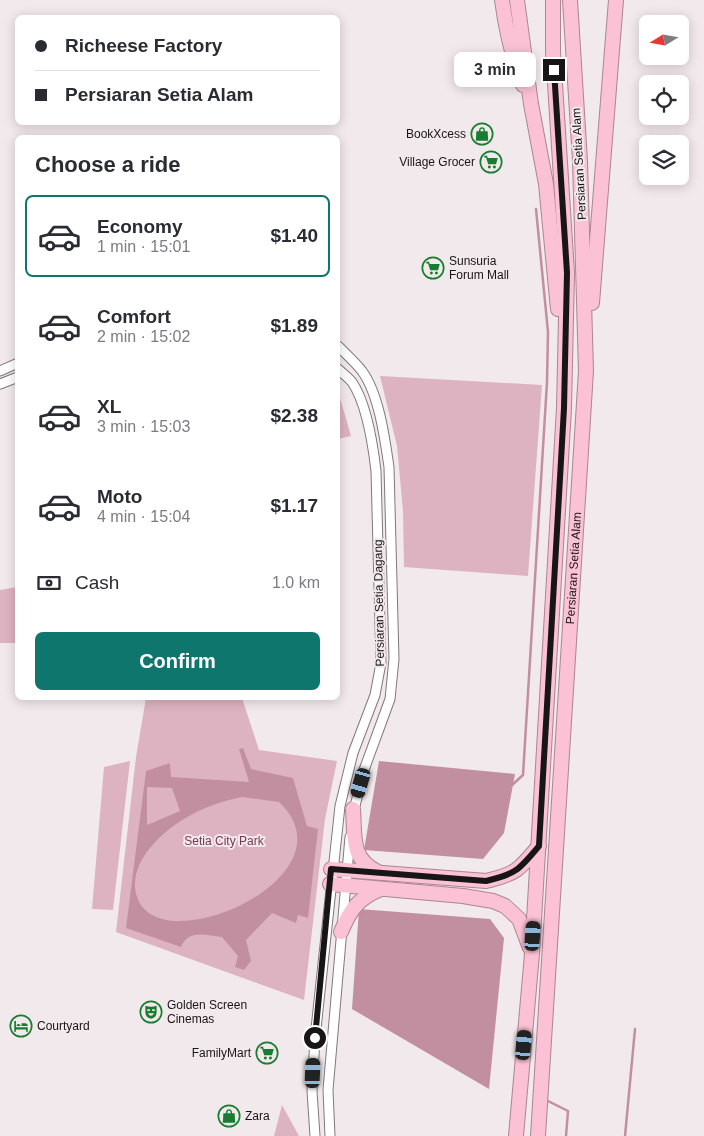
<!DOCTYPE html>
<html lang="en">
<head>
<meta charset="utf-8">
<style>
  body { margin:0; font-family:Arial,sans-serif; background:#f2f2f3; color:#2b2b33; height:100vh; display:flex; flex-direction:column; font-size:19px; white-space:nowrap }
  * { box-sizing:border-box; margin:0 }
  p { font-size:16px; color:#7c7c81 }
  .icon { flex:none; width:28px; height:28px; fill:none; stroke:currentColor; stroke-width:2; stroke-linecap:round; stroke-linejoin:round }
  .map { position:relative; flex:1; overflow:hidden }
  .sheet { position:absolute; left:15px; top:135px; width:325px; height:565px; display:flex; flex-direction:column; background:#fff; border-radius:8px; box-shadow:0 2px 12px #0003 }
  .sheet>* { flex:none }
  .banner { position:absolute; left:15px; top:15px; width:325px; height:110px; border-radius:8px; box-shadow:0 2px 12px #0003; display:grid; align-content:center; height:110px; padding:0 20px; background:#fff }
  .needle { width:32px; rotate:259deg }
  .tools { position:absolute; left:639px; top:15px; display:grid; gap:10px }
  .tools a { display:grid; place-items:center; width:50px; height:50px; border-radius:8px; background:#fff; box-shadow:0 2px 12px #0003; font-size:25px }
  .end { position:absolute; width:22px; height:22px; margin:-11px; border:6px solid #181516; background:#fff; box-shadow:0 0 0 2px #fff }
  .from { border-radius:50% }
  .bubble { position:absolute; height:35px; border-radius:8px; background:#fff; box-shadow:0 2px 12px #0003; font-size:16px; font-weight:800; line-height:35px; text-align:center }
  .car { position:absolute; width:15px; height:30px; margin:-15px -8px; border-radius:6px; box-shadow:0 0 4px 1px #0007; background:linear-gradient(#222 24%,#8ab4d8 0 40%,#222 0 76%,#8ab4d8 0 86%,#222 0) }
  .banner b { display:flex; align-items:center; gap:18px; height:48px; font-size:19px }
  .banner b+b { border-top:1px solid #e1e1e2 }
  .banner i { width:12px; height:12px; background:#2b2b33 }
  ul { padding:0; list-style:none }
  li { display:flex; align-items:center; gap:15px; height:82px; margin:0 10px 8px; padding:0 10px; border:2px solid transparent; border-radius:8px }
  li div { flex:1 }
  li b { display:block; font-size:19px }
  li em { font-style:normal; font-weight:800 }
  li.current { border-color:#0f766e }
  li>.icon { width:45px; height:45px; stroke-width:1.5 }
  h2 { padding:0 20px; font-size:22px; line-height:60px }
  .pay { display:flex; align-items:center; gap:12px; height:55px; padding:0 20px; font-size:19px }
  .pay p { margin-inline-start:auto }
  .cta { display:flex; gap:10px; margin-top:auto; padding:10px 20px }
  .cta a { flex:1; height:58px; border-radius:8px; background:#0f766e; color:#fff; font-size:20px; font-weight:800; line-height:58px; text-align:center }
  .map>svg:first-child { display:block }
</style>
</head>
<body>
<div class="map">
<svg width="704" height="1136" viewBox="0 0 704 1136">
  <rect width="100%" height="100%" fill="#f2e9ec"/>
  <g fill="#deb3c1">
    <polygon points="380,376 542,385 528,576 404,567 403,512 397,446"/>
    <polygon points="338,391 351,436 338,439"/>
    <polygon points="17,587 17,643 0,643 0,590"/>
    <polygon points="146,698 242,698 259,750 337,761 325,819 304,1000 116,932 136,757"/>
    <polygon points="130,761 113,910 92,909 104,767"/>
    <polygon points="282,1105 299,1136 274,1136"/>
  </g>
  <g fill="#c28fa0" fill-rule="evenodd">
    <path d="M243 748 251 769 293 778 307 826 318 829 308 918 298 915 296 923 272 913 246 940 251 961 244 970 235 967 238 956 222 937C206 935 188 929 181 947L126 928 146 771 170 763 171 777 249 782 239 749ZM147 787 172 788 180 811 147 825ZM242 797 279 802C359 877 152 968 136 893 132 877 140 860 150 848 173 820 207 804 242 797Z"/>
    <polygon points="379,761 515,774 504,833 483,859 364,850"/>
    <polygon points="359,909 490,919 504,938 489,1089 352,1009"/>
  </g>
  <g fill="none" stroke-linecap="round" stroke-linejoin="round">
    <g stroke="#c28fa0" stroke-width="2.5">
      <polyline points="511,786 523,775 547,382 548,332 536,209"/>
      <polyline points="546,1100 568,1111 566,1136"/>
      <polyline points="625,1136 635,1029"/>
    </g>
    <g stroke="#80787b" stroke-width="11">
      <g id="minor">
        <path d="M338 346C346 354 355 362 362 371 379 394 385 439 389 467L394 659 390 699 364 770 353 814"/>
        <polyline points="0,371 18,363"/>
        <polyline points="0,384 18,377"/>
        <path d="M315 1136 312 1091 315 1038 340 806 353 753 375 695 381 663 376 471C373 445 367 404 352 382 348 377 342 373 338 369"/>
        <polyline points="330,1136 328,1090 350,837"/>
      </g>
    </g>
    <g stroke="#ac8592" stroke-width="16">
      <g id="highway">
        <path d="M502 0C506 30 512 57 523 85"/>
        <polyline points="517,0 531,104 546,184 558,309"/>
        <polyline points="592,303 616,0"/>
        <path d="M353 809C355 836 350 859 378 872"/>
        <path d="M331 869 486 881C516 874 519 870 539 846"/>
        <polyline points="330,884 463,896 493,901 505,906 519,919 530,948"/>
        <path d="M341 932C350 910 358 898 381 889"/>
        <polyline points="516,1136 532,954 564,408 567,273 553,52 553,0"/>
        <path id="s1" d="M538 1136 586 371 580 161 570 0"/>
      </g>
    </g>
    <use href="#minor" stroke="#fff" stroke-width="9"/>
    <use href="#highway" stroke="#fbc1d4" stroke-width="14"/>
  </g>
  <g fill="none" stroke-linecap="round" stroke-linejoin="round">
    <path stroke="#181516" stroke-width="6" d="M315 1038 331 869 486 881C516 874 519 870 539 846L564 408 567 273 554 70"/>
  </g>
  <defs>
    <g id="shop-ring" transform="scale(1.125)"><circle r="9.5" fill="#f2e9ec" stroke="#187d30" stroke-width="1.5"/><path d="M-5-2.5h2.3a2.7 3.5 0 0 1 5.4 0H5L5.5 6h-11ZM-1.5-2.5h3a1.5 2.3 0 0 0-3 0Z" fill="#187d30"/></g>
    <g id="supermarket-ring" transform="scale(1.125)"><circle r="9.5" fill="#f2e9ec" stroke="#187d30" stroke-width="1.5"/><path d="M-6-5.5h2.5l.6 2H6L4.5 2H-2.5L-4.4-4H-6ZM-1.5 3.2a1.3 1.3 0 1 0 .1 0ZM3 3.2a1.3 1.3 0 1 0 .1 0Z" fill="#187d30"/></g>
    <g id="theatre-ring" transform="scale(1.125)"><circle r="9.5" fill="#f2e9ec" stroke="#187d30" stroke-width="1.5"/><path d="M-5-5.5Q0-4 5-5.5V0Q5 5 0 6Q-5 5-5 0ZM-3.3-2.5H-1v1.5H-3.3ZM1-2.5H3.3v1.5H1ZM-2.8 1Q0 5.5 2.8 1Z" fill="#187d30"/></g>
    <g id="hotel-ring" transform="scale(1.125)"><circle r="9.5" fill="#f2e9ec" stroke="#187d30" stroke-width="1.5"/><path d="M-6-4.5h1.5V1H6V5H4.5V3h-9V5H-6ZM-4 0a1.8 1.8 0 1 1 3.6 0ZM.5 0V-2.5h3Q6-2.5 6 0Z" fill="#187d30"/></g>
  </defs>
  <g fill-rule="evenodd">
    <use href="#shop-ring" x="482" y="134"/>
    <use href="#supermarket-ring" x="491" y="162"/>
    <use href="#supermarket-ring" x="433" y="268"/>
    <use href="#theatre-ring" x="151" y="1012"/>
    <use href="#hotel-ring" x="21" y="1026"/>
    <use href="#supermarket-ring" x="267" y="1053"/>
    <use href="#shop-ring" x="229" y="1116"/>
  </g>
  <g text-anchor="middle" stroke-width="4" stroke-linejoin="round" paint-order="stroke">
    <g font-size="12" fill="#181516" stroke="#f2e9ec" text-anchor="start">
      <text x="466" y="138" text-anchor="end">BookXcess</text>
      <text x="475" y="166" text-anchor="end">Village Grocer</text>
      <text x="449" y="265">Sunsuria<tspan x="449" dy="14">Forum Mall</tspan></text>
      <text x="167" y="1009">Golden Screen<tspan x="167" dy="14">Cinemas</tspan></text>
      <text x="37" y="1030">Courtyard</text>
      <text x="251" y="1057" text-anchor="end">FamilyMart</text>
      <text x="245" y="1120">Zara</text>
    </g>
    <g font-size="12" fill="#181516" stroke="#f2e9ec">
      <text transform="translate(579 164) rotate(-93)" y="4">Persiaran Setia Alam</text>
      <text dy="4" stroke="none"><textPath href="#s1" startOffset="569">Persiaran Setia Alam</textPath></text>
      <text transform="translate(379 603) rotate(-91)" y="4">Persiaran Setia Dagang</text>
    </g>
    <g font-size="12" fill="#793852" stroke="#f2e9ec">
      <text x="224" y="845">Setia City Park</text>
    </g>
  </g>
</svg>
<div class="tools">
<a><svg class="needle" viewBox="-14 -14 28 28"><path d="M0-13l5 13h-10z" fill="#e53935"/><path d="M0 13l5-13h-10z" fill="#7c7c81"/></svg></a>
<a><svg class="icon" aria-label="locate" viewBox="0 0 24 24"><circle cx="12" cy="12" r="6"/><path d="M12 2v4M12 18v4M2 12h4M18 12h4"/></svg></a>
<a><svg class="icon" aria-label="layers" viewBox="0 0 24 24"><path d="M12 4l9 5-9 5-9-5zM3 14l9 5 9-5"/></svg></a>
</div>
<i class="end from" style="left:315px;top:1038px"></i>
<i class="end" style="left:554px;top:70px"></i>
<div class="bubble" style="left:454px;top:52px;width:82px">3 min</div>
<i class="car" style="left:361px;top:783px;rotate:196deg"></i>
<i class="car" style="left:533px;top:936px;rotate:4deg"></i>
<i class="car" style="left:524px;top:1045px;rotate:5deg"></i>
<i class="car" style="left:313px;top:1073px;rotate:2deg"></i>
<div class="banner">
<b><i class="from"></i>Richeese Factory</b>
<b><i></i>Persiaran Setia Alam</b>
</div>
<section class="sheet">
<h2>Choose a ride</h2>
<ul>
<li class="current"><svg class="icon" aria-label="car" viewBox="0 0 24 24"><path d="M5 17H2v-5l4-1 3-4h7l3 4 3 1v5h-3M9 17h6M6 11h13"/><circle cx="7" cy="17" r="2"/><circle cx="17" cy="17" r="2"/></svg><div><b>Economy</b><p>1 min · 15:01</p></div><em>$1.40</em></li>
<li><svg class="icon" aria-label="car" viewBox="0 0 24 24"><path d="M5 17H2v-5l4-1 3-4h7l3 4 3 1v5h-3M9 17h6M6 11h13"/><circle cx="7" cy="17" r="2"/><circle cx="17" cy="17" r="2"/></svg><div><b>Comfort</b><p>2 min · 15:02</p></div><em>$1.89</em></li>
<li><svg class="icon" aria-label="car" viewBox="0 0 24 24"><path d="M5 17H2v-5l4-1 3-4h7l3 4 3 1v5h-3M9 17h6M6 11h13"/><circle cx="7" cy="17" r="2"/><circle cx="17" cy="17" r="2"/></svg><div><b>XL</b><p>3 min · 15:03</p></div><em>$2.38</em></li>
<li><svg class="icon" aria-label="car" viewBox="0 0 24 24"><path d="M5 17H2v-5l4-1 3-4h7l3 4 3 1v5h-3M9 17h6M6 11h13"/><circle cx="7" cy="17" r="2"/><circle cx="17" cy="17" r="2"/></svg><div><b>Moto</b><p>4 min · 15:04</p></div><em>$1.17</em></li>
</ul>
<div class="pay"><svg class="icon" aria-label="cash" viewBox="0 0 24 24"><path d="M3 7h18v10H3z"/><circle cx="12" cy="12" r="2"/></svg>Cash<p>1.0 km</p></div>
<div class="cta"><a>Confirm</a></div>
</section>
</div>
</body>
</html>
